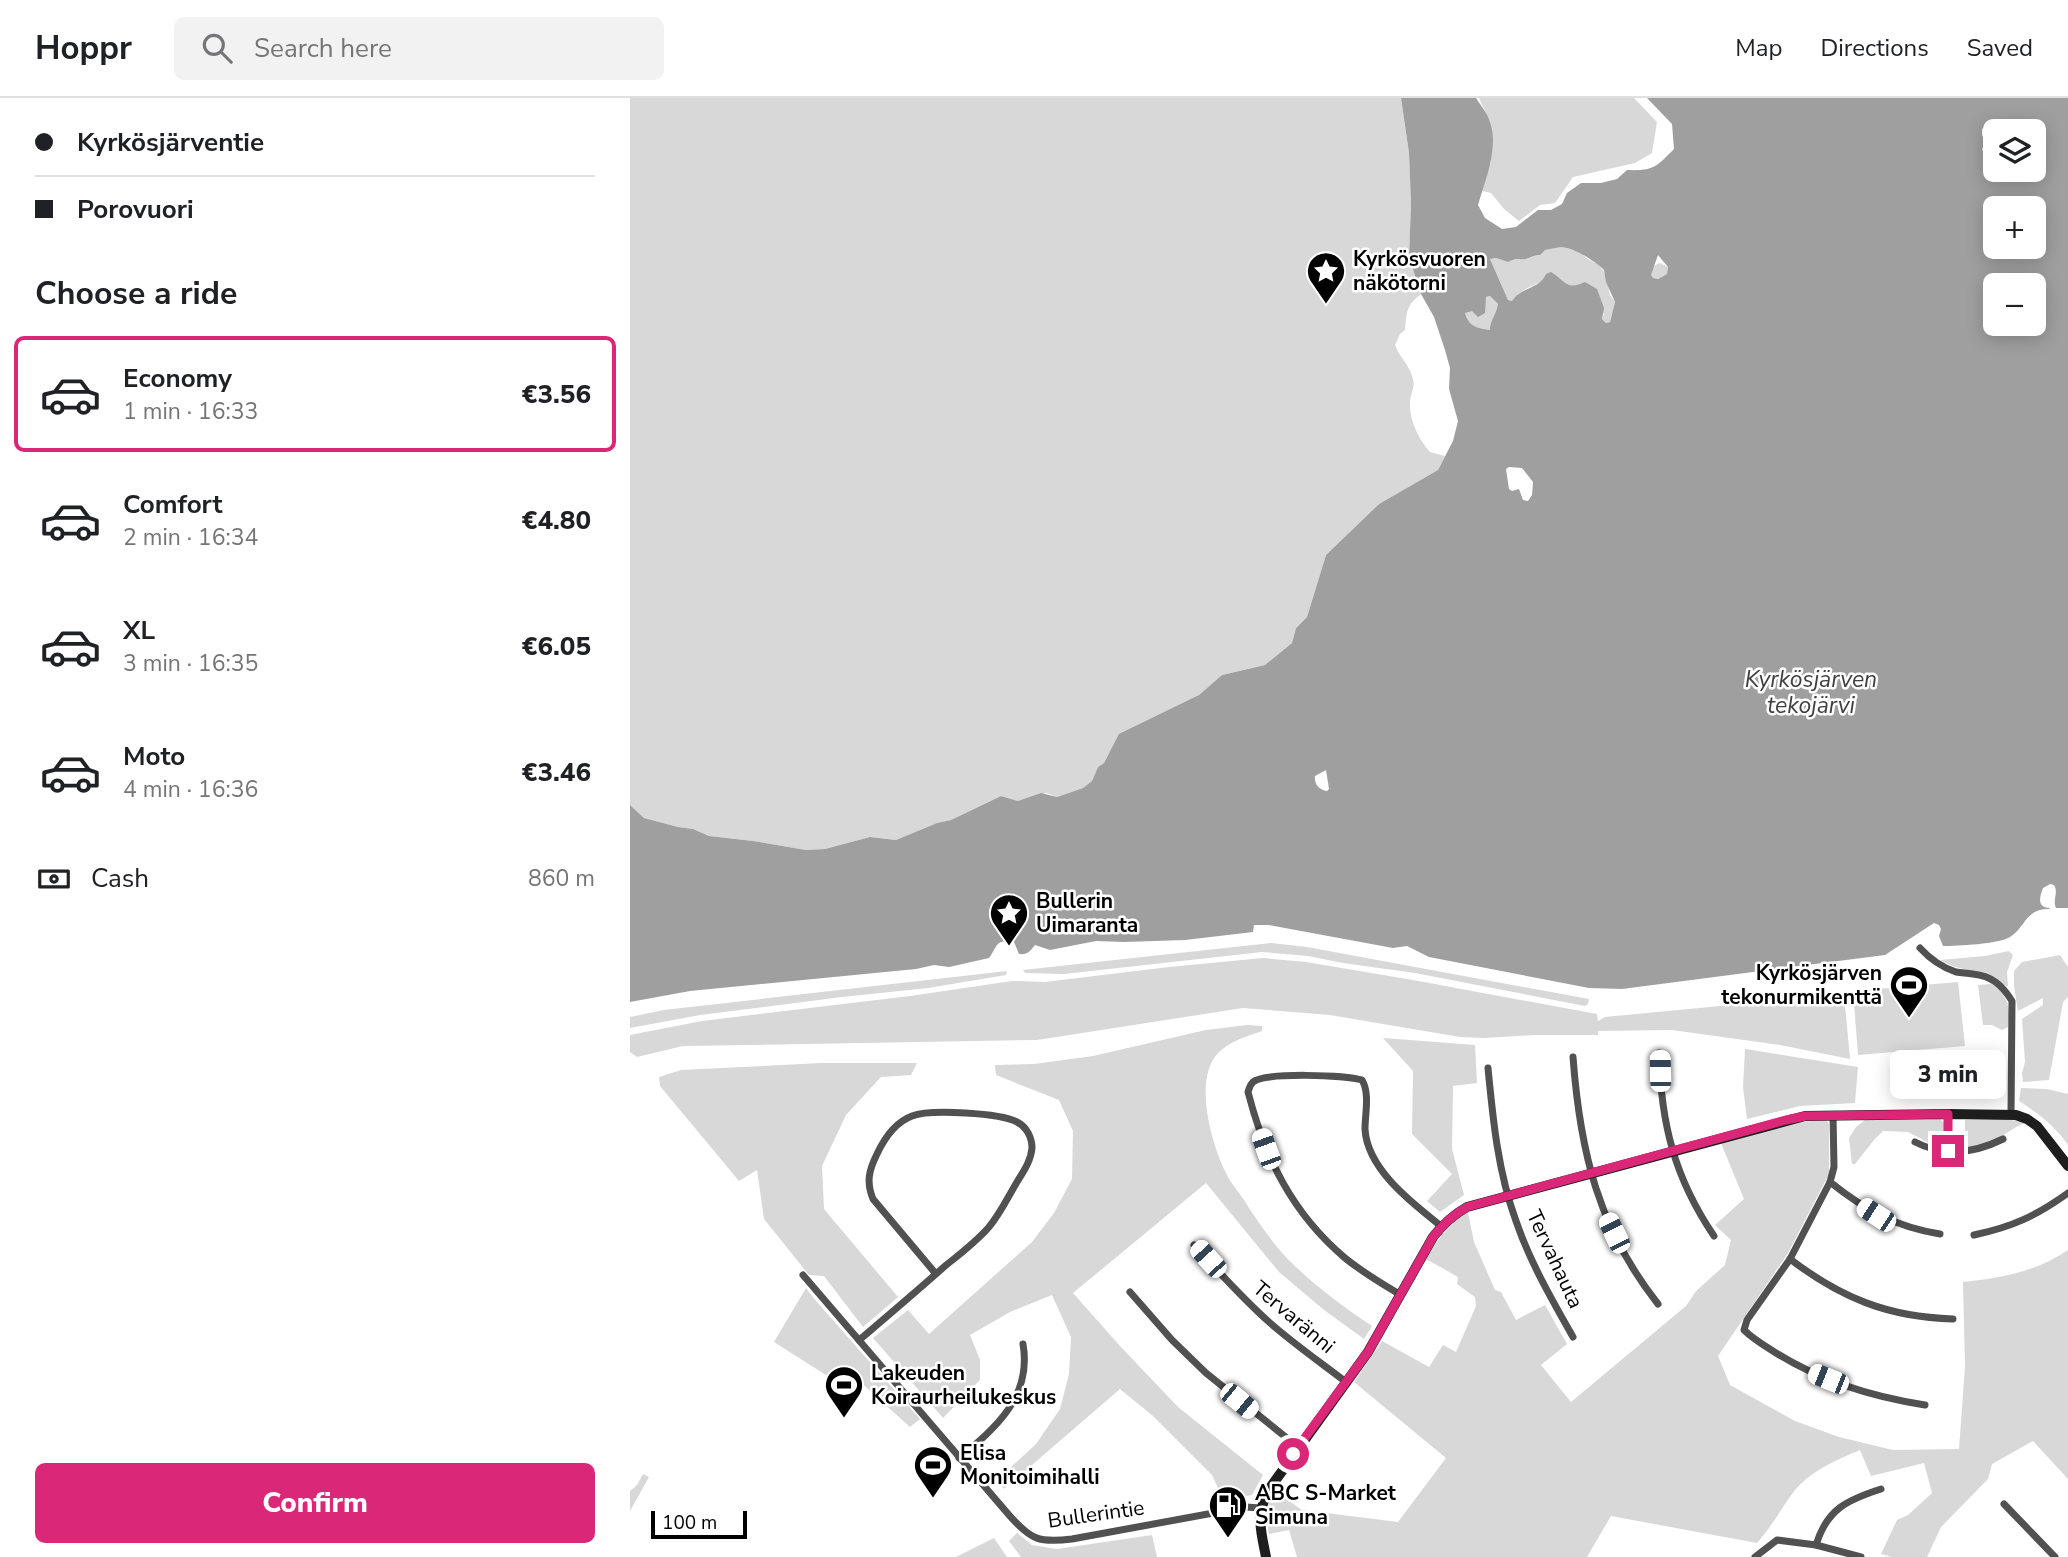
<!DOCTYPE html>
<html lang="en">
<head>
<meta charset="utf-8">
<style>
  body { margin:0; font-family:"Nunito Sans",sans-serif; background:#f2f2f2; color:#202124; height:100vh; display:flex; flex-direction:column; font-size:26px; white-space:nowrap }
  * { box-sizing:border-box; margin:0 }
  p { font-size:23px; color:#757577 }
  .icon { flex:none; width:38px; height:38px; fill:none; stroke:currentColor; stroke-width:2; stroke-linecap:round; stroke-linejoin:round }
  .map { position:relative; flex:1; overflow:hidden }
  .drawer { display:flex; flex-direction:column; background:#fff; width:630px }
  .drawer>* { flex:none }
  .guide { display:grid; align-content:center; height:154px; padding:0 35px; background:#fff }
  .tools { position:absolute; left:1353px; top:21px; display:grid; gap:14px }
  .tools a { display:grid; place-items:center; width:63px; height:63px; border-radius:10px; background:#fff; box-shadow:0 4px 18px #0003; font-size:35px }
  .scale { position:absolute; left:21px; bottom:18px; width:96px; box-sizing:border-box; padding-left:7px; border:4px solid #000; border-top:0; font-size:19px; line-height:24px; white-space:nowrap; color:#000; -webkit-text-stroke:5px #fff; paint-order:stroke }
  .end { position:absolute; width:32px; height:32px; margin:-16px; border:9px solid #db2777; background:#fff; box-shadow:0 0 0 4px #fff }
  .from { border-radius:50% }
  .bubble { position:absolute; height:49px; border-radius:10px; background:#fff; box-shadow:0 4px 18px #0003; font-size:23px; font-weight:800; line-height:49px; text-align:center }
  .car { position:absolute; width:21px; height:42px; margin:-21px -10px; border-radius:9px; box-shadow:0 0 5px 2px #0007; background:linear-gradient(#fff 24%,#345 0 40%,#fff 0 76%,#345 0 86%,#fff 0) }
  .guide b { display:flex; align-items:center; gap:24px; height:66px; font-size:26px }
  .guide b+b { border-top:2px solid #e0e0e0 }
  .guide i { width:18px; height:18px; background:#202124 }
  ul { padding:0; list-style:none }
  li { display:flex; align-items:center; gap:21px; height:116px; margin:0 14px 10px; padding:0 21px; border:4px solid transparent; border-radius:10px }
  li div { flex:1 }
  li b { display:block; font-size:26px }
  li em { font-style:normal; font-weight:800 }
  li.current { border-color:#db2777 }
  li>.icon { width:63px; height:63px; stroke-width:1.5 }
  h2 { padding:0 35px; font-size:32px; line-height:84px }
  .pay { display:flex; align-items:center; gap:18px; height:77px; padding:0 35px; font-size:26px }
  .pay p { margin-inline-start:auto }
  .primary-button { display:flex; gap:14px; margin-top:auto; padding:14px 35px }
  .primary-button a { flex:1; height:80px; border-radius:10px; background:#db2777; color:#fff; font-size:28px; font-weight:800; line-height:80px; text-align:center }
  header { display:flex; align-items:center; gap:42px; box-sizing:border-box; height:98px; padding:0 35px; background:#fff; border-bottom:2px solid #e0e0e0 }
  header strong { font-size:33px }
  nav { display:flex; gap:38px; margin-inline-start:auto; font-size:24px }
  .search { width:490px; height:63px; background:#f2f2f2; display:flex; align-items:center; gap:18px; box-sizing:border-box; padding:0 24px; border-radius:10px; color:#757577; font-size:26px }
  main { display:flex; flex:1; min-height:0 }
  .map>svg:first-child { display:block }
</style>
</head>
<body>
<header>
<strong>Hoppr</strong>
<div class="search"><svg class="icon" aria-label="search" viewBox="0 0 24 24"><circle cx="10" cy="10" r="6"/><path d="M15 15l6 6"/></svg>Search here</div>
<nav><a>Map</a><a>Directions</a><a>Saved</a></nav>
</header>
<main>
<section class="drawer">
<div class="guide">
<b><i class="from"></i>Kyrkösjärventie</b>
<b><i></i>Porovuori</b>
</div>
<h2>Choose a ride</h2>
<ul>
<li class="current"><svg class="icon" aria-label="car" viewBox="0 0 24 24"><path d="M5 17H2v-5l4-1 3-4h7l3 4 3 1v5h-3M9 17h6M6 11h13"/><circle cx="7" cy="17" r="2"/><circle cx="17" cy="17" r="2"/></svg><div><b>Economy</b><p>1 min · 16:33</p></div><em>€3.56</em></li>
<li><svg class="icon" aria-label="car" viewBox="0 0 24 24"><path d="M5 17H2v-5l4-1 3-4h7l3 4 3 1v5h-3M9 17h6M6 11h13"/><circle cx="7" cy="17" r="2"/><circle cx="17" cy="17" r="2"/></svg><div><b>Comfort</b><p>2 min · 16:34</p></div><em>€4.80</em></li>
<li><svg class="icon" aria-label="car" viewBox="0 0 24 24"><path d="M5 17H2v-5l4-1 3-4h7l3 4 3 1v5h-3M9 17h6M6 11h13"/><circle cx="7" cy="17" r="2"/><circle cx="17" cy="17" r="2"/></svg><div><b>XL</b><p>3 min · 16:35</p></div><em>€6.05</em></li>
<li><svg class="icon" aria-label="car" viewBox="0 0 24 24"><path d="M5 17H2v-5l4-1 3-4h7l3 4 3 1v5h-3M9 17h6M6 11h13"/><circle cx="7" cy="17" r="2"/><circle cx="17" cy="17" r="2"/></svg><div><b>Moto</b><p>4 min · 16:36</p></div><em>€3.46</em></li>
</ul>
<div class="pay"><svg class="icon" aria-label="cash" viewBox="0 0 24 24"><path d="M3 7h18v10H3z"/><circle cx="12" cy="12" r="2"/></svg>Cash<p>860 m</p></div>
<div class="primary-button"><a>Confirm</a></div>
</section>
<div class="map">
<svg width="1438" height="1459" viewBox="0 0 1438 1459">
  <rect width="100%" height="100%" fill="#fff"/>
  <g fill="#d8d8d8">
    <path d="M0 0H771L779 55 781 106 779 159 791 196C776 208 777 213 775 232L770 236 765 247C769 259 780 267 783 281 785 290 781 295 780 303 779 322 788 340 800 354L815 358 808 372 749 406 696 457 677 519 666 530 662 545 635 567 592 577 569 597 541 612 480 654 474 665 468 669 462 683 453 690 427 699 416 695 388 703 371 698 321 722 307 725 266 742 240 739 195 751 176 752 123 743 79 738 63 731 48 729 14 720 0 707Z"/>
    <polygon points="849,0 1004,0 1027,24 1022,55 1005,65 943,79 925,105 910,107 889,123 874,111 861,95 852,93 861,63 860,24"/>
    <path d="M931 149H940L948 153 958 161 969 167 976 177 980 197 985 204 980 224 976 225 972 221 974 216 946 188 936 187 927 178C914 183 890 190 882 203L878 202 860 161 866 160 878 164 886 160 897 161 914 152Z"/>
    <path d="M1030 165 1038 169 1037 176 1028 181 1023 180 1021 177C1021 170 1024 167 1030 165Z"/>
    <path d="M860 198 868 206 866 218 860 233C847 229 840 231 835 215L838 213H843L856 199Z"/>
    <polygon points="641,845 677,849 959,901 958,906 955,908 785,875 713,865 678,858 632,854 434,876 395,875 393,872"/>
    <path d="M1379 853 1383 857 1377 874 1378 888H1376C1369 884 1364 878 1356 876 1338 871 1328 872 1310 862L1355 858Z"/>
    <polygon points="1430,857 1438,869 1438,899 1433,904 1419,982 1393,984 1392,975 1395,964 1392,921 1413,907 1413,900 1388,913 1384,888 1384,873 1392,864"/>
    <polygon points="633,860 676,864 783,882 967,916 968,923 975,919 1214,896 1220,961 1150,947 1042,932 968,933 968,937 905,937 854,940 830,939 700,917 613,910 407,942 53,948 7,959 0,954 0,937 72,923 280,898 382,883 415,884 539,869"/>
    <polygon points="377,873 376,877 298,890 212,899 70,917 0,930 0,919 34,912"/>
    <polygon points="1328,884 1335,948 1228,957 1223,893"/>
    <path d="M1360 886 1366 887C1378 903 1381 908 1378 929L1372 932 1362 927H1353L1348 887Z"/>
    <path d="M617 927 632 928V933C615 939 593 945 583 962 566 990 582 1047 596 1075 600 1084 608 1093 614 1102 629 1125 645 1150 666 1169 689 1191 715 1210 742 1228L734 1241 694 1212 649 1174 576 1085 443 1195 490 1248 548 1309 633 1377 622 1397 590 1402 588 1390 582 1377 523 1318 490 1291 374 1391 367 1382 406 1346 430 1311 439 1276 441 1239 422 1197 380 1214 340 1237 350 1262V1282L313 1320 243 1240 278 1212 299 1236 402 1144 424 1115 442 1081 443 1033 429 1002 366 977 365 967 404 966 463 958 576 932Z"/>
    <polygon points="753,940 845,947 847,985 823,988 822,1051 834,1097 810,1114 797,1103 822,1076 782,1036 783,973"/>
    <polygon points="1115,951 1228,969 1225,1005 1170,1008 1117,1021 1113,989"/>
    <polygon points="192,965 287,965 281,977 251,979 216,1017 192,1068 194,1111 268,1199 233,1229 194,1178 179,1177 134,1121 127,1072 109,1083 30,988 29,979 51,972"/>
    <path d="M1391 990 1417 991 1438 996V1047C1424 1027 1409 1016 1389 1003Z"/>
    <path d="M1310 1021 1314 1025C1316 1037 1314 1042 1303 1047L1278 1034 1253 1033 1244 1042 1225 1066H1222L1219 1040 1226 1029 1235 1022Z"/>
    <polygon points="1371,1021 1390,1023 1395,1025 1388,1028 1358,1046 1335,1050 1335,1022"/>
    <path d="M1196 1022 1199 1026V1076L1158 1155 1088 1258 1100 1287 1165 1323 1209 1339 1263 1352 1329 1351 1335 1268 1333 1184C1371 1180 1406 1174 1438 1152V1381L1403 1343 1362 1366 1358 1381 1311 1429 1297 1459H1262L1251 1456 1267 1422 1278 1417 1302 1395 1294 1365 1241 1378 1230 1352C1206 1362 1178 1374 1162 1396 1149 1414 1142 1428 1127 1445L981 1418 957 1459H667L659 1432 639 1436C636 1414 634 1413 645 1393L672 1412 768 1424 816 1360 724 1284 752 1243 799 1269 813 1247 826 1254 846 1208 845 1199 827 1186 828 1179 796 1161C808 1142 818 1126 838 1115L844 1144 865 1192 871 1194 886 1222 915 1207 937 1246 911 1267 941 1304 1056 1208 1066 1193 1095 1167 1101 1142 1085 1127 1114 1101 1091 1045 1168 1024Z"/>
    <polygon points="176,1190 186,1203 290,1321 280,1329 216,1271 210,1286 144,1244"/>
    <polygon points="13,1376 19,1379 0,1413 0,1393 7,1387"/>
    <polygon points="387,1435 402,1447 427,1451 522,1437 527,1459 391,1459 379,1443"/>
    <polygon points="364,1440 377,1459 326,1459"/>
  </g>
  <path fill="#9f9f9f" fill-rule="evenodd" d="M771 0H846C851 8 858 16 860 24 869 51 855 82 848 107L855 120 872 131 886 129 908 112H921L932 106 937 95 951 85H971L987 81 997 72C1024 73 1026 69 1044 51L1042 26 1017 0H1438V810H1426C1422 802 1429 795 1424 787L1420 786 1413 790C1410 798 1406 810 1420 810L1419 811C1395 811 1396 829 1380 839 1369 846 1327 848 1313 848L1309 838 1311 831 1309 827 1304 825 1255 857 992 891 959 890 799 859 777 848 763 850 639 827H624L623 834 555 842 494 844 466 843 420 852 405 847C400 853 398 857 389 856L384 844C364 841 368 849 359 860L319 869 304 867 286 871 60 893 0 904V707L14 720 48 729 63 731 79 738 123 743 176 752 195 751 240 739 266 742 307 725 321 722 371 698 388 703 411 695 427 699 453 690 462 683 468 669 474 665 489 636 569 597 592 577 635 567 662 545 666 530 677 519 696 457 749 406 808 372 823 343 828 323 819 291 820 270 815 252 804 219 791 196 779 159 781 106 779 55ZM1358 28 1362 30 1368 29 1371 33H1404V72H1365V41L1361 44 1358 54 1355 55 1352 52 1355 44 1352 37V31ZM1365 110H1404V149H1365ZM931 149C943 149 965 163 974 172L976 184 985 204 980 224 976 225 972 221 974 210 967 191 955 184C936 193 936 183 921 174L916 176C910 191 891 189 882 203L878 202 860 161 866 160 878 164C888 159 887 162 896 161 902 159 904 157 910 157L915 152ZM1028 157 1038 169 1037 176 1028 181 1023 180 1021 177ZM1365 187H1404V226H1365ZM860 198 868 206C866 218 860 222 860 232 847 230 839 229 835 215L842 213 848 219 855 215 856 199ZM879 369 892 370 903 384 902 397 898 403 893 402 889 391 882 393 879 391 876 371ZM696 672 699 691 697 693C689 692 684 686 685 678Z"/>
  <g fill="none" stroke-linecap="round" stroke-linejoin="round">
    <g stroke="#515151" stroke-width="7">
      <path d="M1290 850C1300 861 1311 869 1326 874 1332 875 1337 875 1343 876 1362 878 1372 887 1382 903L1381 1017"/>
      <path d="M1029 955C1031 1025 1044 1079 1084 1138"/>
      <path d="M943 959C950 1053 968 1130 1028 1206"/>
      <path d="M858 970C863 1022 868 1074 886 1123 900 1164 922 1202 943 1239"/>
      <polyline points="1318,1016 1318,1053"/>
      <path d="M1203 1017 1204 1069 1200 1084 1160 1161 1117 1222 1114 1232C1123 1241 1135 1248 1146 1255 1191 1283 1242 1299 1295 1307"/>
      <path d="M1285 1044C1314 1059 1345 1055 1373 1041"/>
      <path d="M1200 1084C1235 1112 1266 1129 1310 1136"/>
      <path d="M1344 1137C1382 1129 1406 1118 1438 1095"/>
      <path d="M564 1147C588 1173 612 1200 639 1224 664 1246 690 1264 716 1284"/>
      <path d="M1160 1161C1211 1200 1258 1219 1323 1221"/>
      <path d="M173 1177 379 1417C401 1442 409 1445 442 1441L616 1409 630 1410"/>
      <polyline points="500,1194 542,1242 576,1275 668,1349"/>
      <path d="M769 1196C751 1185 732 1174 715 1160 662 1115 635 1060 618 994 620 989 619 988 623 984 635 974 716 977 732 982 740 995 735 1016 735 1031 737 1071 782 1105 811 1128"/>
      <path d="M229 1242 234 1238C261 1215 288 1192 315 1168 330 1156 346 1144 359 1129 370 1116 378 1099 387 1084 393 1074 401 1063 402 1050 402 1040 397 1029 387 1024 371 1015 300 1011 282 1018 266 1024 254 1041 247 1056 239 1072 236 1084 243 1101L306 1176"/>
      <path d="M329 1360C367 1329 402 1298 393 1246"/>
      <polyline points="1374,1406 1425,1459"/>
      <path d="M1186 1447C1197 1411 1217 1402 1251 1391"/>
      <polyline points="1125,1459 1147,1442 1186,1447 1231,1459"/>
    </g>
    <path stroke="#1e1e1e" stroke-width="10" d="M636 1459C631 1433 626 1420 637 1394L738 1254 803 1139C813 1126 823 1117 837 1109L1175 1018 1318 1016 1386 1017 1397 1021 1407 1028 1438 1068"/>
  </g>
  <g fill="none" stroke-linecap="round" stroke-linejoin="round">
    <path stroke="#db2777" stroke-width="9" d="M663 1356 738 1254 803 1139C813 1126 823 1117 837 1109L1156 1022 1175 1018 1318 1016V1053"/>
  </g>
  <defs>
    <g id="sight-pin" transform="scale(2.0125)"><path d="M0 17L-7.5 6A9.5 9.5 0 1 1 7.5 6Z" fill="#000" stroke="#fff"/><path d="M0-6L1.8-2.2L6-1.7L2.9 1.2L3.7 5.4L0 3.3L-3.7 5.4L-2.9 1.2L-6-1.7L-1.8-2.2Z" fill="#fff"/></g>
    <g id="stadium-pin" transform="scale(2.0125)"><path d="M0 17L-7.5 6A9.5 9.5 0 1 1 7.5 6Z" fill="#000" stroke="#fff"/><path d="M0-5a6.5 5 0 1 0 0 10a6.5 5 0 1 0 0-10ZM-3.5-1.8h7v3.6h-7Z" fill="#fff"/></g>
    <g id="fuel-pin" transform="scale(2.0125)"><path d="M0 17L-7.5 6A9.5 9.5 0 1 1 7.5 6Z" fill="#000" stroke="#fff"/><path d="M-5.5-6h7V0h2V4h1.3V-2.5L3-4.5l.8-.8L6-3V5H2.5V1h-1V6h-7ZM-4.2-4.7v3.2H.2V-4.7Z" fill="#fff"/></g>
  </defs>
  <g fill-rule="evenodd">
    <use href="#sight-pin" x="696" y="173"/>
    <use href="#sight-pin" x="379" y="815"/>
    <use href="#stadium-pin" x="1279" y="887"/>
    <use href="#stadium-pin" x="214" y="1287"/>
    <use href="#stadium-pin" x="303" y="1367"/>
    <use href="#fuel-pin" x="598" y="1407"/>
  </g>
  <g text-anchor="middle" stroke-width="5" stroke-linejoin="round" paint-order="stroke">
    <g font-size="21" font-weight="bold" fill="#000" stroke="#fff" text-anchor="start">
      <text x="723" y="168">Kyrkösvuoren<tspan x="723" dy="24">näkötorni</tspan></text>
      <text x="406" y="810">Bullerin<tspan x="406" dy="24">Uimaranta</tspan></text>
      <text x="1252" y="882" text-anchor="end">Kyrkösjärven<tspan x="1252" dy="24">tekonurmikenttä</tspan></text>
      <text x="241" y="1282">Lakeuden<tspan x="241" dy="24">Koiraurheilukeskus</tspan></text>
      <text x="330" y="1362">Elisa<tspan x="330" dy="24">Monitoimihalli</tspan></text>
      <text x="625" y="1402">ABC S-Market<tspan x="625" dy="24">Simuna</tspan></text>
    </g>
    <g font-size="21" fill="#000" stroke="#fff">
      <text transform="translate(925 1161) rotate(65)" y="7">Tervahauta</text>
      <text transform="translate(664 1219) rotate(40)" y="7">Tervaränni</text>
      <text transform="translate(466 1416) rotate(-8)" y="7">Bullerintie</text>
    </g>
    <g font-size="23" font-style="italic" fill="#404040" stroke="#fff">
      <text x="1181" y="589">Kyrkösjärven<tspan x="1181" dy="26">tekojärvi</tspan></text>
    </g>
  </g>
</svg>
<div class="tools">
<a><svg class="icon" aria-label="layers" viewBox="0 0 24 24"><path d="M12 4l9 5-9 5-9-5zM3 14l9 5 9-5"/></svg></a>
<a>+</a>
<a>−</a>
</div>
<div class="scale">100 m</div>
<i class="end from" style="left:663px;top:1356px"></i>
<i class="end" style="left:1318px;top:1053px"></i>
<div class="bubble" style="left:1260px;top:952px;width:116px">3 min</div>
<i class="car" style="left:1030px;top:973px;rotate:359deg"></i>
<i class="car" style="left:636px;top:1051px;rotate:340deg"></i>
<i class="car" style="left:1246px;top:1117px;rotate:303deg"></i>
<i class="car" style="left:984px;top:1135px;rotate:334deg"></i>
<i class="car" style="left:578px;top:1161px;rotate:318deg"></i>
<i class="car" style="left:1198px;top:1281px;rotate:292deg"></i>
<i class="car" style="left:609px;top:1303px;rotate:129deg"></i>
</div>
</main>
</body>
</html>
